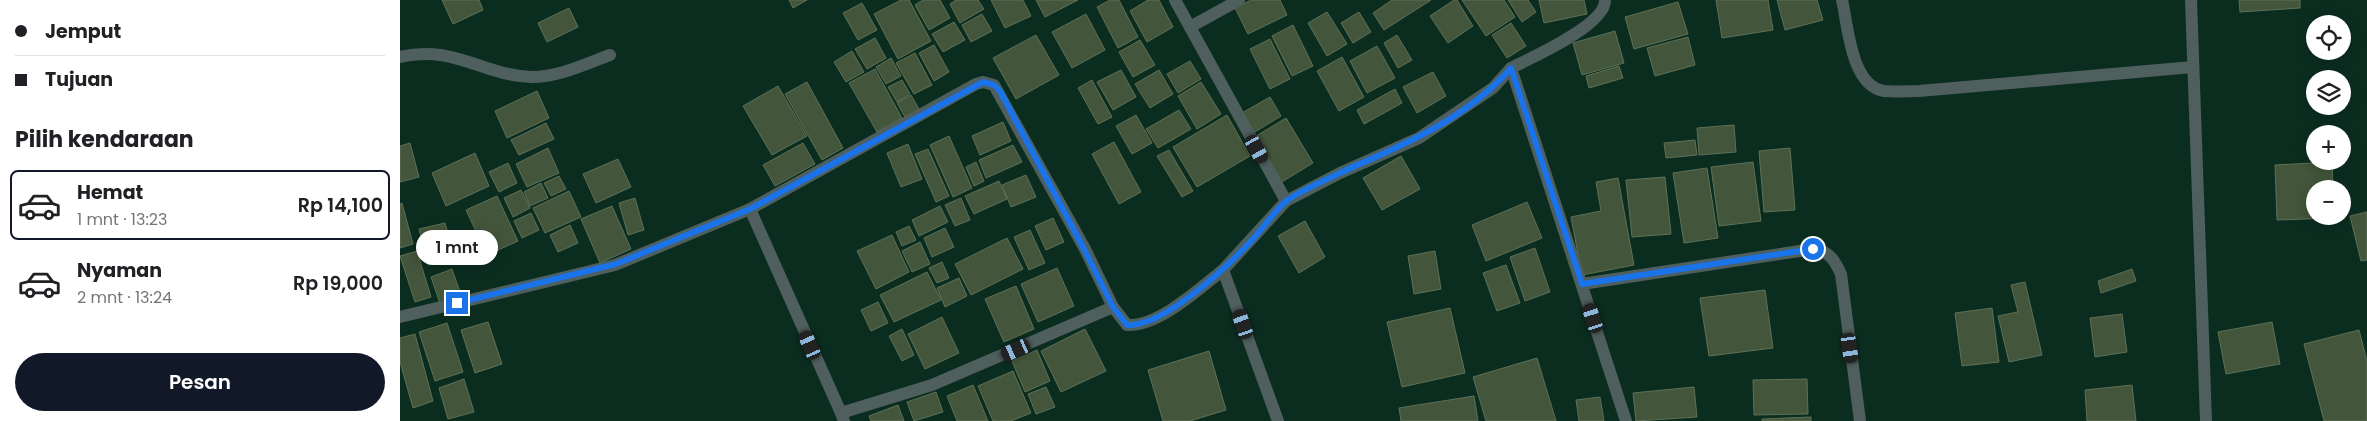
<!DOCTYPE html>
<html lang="id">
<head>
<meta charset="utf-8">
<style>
  body { margin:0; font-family:Poppins,sans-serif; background:#f2f2f2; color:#202124; height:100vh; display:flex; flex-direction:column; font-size:19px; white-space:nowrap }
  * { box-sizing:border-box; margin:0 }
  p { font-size:16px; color:#757577 }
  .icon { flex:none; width:28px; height:28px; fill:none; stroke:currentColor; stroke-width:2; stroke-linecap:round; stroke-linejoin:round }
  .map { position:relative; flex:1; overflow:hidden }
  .side { display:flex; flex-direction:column; background:#fff; width:400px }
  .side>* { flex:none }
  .top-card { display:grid; align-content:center; height:110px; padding:0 15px; background:#fff }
  .fabs { position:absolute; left:1906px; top:15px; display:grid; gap:10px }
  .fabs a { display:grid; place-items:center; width:45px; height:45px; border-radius:50%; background:#fff; box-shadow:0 2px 12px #0003; font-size:25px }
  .end { position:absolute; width:22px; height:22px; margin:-11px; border:6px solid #1a73e8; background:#fff; box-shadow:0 0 0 2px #fff }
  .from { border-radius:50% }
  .bubble { position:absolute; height:35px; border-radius:18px; background:#fff; box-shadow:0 2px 12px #0003; font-size:16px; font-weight:600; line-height:35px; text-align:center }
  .car { position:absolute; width:15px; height:30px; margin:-15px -8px; border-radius:6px; box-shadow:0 0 4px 1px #0007; background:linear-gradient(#222 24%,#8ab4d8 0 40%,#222 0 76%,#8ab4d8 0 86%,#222 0) }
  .top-card b { display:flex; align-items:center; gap:18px; height:48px; font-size:19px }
  .top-card b+b { border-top:1px solid #e0e0e0 }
  .top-card i { width:12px; height:12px; background:#202124 }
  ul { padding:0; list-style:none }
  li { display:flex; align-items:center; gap:15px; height:70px; margin:0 10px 8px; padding:0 5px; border:2px solid transparent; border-radius:8px }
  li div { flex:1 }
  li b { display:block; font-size:19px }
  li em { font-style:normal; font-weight:600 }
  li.selected { border-color:#111827 }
  li>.icon { width:45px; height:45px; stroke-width:1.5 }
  h2 { padding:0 15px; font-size:22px; line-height:60px }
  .action { display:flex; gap:10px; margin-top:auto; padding:10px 15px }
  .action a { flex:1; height:58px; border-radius:30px; background:#111827; color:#fff; font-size:20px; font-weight:600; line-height:58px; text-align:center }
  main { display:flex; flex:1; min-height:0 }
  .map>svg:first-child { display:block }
</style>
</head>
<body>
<main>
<section class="side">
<div class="top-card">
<b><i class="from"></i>Jemput</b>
<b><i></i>Tujuan</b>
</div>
<h2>Pilih kendaraan</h2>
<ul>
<li class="selected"><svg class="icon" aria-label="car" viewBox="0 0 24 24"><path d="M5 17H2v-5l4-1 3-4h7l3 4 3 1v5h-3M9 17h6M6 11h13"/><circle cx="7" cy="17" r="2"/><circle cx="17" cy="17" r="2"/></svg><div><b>Hemat</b><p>1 mnt · 13:23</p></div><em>Rp 14,100</em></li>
<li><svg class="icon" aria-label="car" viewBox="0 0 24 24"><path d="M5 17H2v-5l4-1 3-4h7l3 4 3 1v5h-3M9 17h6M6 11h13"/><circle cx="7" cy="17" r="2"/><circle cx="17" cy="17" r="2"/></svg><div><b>Nyaman</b><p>2 mnt · 13:24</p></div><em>Rp 19,000</em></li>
</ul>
<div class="action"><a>Pesan</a></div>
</section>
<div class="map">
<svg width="1967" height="421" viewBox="0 0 1967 421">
  <rect width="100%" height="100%" fill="#0b2d20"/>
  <g fill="#43553b" stroke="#5e7156">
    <polygon points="42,0 79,0 83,10 53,24"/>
    <polygon points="389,0 407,0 393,8"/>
    <polygon points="501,0 509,0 531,41 498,59 474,14"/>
    <polygon points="523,0 540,0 550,18 529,30 515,5"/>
    <polygon points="556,0 578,0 584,9 560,23 550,4"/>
    <polygon points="591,0 623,0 631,16 605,28"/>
    <polygon points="636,0 678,0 645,17"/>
    <polygon points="710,0 719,0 738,37 718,48 697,7"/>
    <polygon points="748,0 759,0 773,27 747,42 730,11"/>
    <polygon points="851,0 880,0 887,15 848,34 835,8"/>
    <polygon points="992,0 1031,0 984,30 973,13"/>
    <polygon points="1054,0 1057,0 1073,26 1048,43 1030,16"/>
    <polygon points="1062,0 1104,0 1115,17 1086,36"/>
    <polygon points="1108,0 1128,0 1136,12 1122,22"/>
    <polygon points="1139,0 1184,0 1187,14 1144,23"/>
    <polygon points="1316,0 1368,0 1373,30 1322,38"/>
    <polygon points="1377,0 1417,0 1423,20 1385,30"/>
    <polygon points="1839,0 1900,0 1900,8 1840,12"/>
    <polygon points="1278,2 1288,34 1234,49 1225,17"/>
    <polygon points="462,3 477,30 458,40 443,13"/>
    <polygon points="169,8 178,27 147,42 138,23"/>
    <polygon points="927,12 947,44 927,56 908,23"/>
    <polygon points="959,12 971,32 953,43 941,23"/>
    <polygon points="582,14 592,31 571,42 562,25"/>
    <polygon points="686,14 705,50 672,68 652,32"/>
    <polygon points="554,22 565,40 543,52 532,34"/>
    <polygon points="1111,23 1126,46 1107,58 1092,35"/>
    <polygon points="893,25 913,66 892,76 872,36"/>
    <polygon points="1215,31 1224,63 1182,75 1173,43"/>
    <polygon points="636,35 659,75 616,99 593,58"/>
    <polygon points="997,35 1012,60 998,68 984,43"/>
    <polygon points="1288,37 1295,65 1255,76 1247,48"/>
    <polygon points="475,38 486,58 467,69 455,49"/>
    <polygon points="870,39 890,79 870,89 850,49"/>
    <polygon points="740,40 755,65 733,77 719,52"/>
    <polygon points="534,45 549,72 534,81 519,53"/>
    <polygon points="977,46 995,78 967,93 950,61"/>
    <polygon points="452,51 464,72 446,82 434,62"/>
    <polygon points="515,53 532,85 514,94 496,63"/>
    <polygon points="942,57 964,97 939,111 917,71"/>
    <polygon points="491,58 501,76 486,84 476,67"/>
    <polygon points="790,61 801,79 778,93 767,74"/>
    <polygon points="1219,66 1223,78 1189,88 1186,76"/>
    <polygon points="475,69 502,118 477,132 449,83"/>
    <polygon points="721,70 736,97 713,110 697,82"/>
    <polygon points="759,70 773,94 750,108 735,84"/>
    <polygon points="1033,72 1046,96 1017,113 1003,87"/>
    <polygon points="502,80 510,94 497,102 488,87"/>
    <polygon points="692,80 712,117 698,124 678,88"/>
    <polygon points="407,82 443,148 422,160 385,94"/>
    <polygon points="801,82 821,114 797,129 778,96"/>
    <polygon points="378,86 407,136 372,155 343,106"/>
    <polygon points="995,89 1002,103 964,124 957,110"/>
    <polygon points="137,91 149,118 107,138 95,111"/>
    <polygon points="511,95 519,109 505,117 497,103"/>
    <polygon points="870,97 881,116 853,133 842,113"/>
    <polygon points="779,110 791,129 758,148 746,129"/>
    <polygon points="736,115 752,143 732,154 716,126"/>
    <polygon points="827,115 850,156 797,187 773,147"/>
    <polygon points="886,118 913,163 880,183 853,138"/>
    <polygon points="603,122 611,141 580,155 572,136"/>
    <polygon points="146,123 154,139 119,155 111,140"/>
    <polygon points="1334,125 1336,152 1299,155 1297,128"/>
    <polygon points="549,136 572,188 553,197 530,145"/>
    <polygon points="1295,140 1297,155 1266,158 1264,143"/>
    <polygon points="714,142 741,192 719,204 692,154"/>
    <polygon points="10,143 19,177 0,182 0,146"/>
    <polygon points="403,143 415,164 375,186 363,165"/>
    <polygon points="508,144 522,179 501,187 487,153"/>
    <polygon points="613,145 622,162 586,178 579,160"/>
    <polygon points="148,148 159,173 127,187 116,164"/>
    <polygon points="1390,148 1395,210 1364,212 1359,151"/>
    <polygon points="528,149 549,196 536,202 515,154"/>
    <polygon points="769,150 793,191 782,197 757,156"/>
    <polygon points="75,153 89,186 46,206 32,173"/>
    <polygon points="1001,156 1020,189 982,210 963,178"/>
    <polygon points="218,159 231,187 196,203 183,174"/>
    <polygon points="576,162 584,181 574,186 566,167"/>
    <polygon points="1353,162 1361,221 1319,226 1311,167"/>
    <polygon points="1932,162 1933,189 1915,189 1915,216 1935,216 1935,218 1877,220 1875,165"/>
    <polygon points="108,163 117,183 99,192 89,172"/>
    <polygon points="1307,168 1318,238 1284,243 1273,173"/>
    <polygon points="626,175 636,197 611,207 602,185"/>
    <polygon points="159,176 166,189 151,196 144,183"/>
    <polygon points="1265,177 1271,234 1232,237 1226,180"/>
    <polygon points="1218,178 1234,265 1182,275 1171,217 1201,211 1196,182"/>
    <polygon points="599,181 607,199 574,214 565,196"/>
    <polygon points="141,183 148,198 130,206 124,192"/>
    <polygon points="121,190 130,208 113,217 104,198"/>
    <polygon points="169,191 181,217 145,233 133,208"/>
    <polygon points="97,196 118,241 87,255 66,210"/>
    <polygon points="235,198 244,230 228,235 219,203"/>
    <polygon points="561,198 570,220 555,226 545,205"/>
    <polygon points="1127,202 1142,238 1086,261 1072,225"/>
    <polygon points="2,203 13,244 0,248 0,204"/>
    <polygon points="212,206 231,249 200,263 181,219"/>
    <polygon points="540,206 548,222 519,236 512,220"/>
    <polygon points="1967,212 1967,260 1961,261 1950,216"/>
    <polygon points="131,213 139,230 122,238 114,221"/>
    <polygon points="653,218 664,242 646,250 635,226"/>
    <polygon points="905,221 925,257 899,273 878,236"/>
    <polygon points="45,223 55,258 28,265 19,229"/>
    <polygon points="170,225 178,243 158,252 150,235"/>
    <polygon points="509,226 516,240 502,246 496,232"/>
    <polygon points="545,228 554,247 532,257 524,238"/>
    <polygon points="630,230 645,263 629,270 614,237"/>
    <polygon points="492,235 509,272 476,289 457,251"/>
    <polygon points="607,238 623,269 571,295 555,264"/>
    <polygon points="520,242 530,264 512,272 502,251"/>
    <polygon points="1135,248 1150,292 1125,301 1110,257"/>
    <polygon points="17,251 31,297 15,302 0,256"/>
    <polygon points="1035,251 1041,289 1014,294 1008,256"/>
    <polygon points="542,262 549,278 537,283 529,268"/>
    <polygon points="1106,265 1120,303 1097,311 1083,273"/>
    <polygon points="657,268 674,306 638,322 621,284"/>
    <polygon points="52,269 62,298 41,306 31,277"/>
    <polygon points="1732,269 1736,281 1701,293 1698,281"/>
    <polygon points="527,272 541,300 494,322 480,295"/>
    <polygon points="559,278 567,296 545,307 537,288"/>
    <polygon points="1625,282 1642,355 1609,362 1598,316 1618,312 1611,285"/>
    <polygon points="616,286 634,329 604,342 585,299"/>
    <polygon points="1365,290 1373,348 1309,356 1300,298"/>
    <polygon points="478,302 488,323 471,331 461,310"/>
    <polygon points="1050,308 1065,373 1002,387 987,322"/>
    <polygon points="1592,308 1599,362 1562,366 1555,313"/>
    <polygon points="1722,314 1727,352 1695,357 1690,318"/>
    <polygon points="542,317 559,353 525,369 508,334"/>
    <polygon points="88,322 102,364 75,373 61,330"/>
    <polygon points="1872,322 1880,364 1826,374 1818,332"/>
    <polygon points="47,323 63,372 35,381 19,332"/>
    <polygon points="502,329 514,355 502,361 489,336"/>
    <polygon points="685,329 706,371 661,392 641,351"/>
    <polygon points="1959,330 1967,361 1967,421 1924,421 1904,344"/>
    <polygon points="15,334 33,401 13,408 0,362 0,338"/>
    <polygon points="637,350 650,381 625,392 612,361"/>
    <polygon points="809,351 826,410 790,421 763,421 748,370"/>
    <polygon points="1137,358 1156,421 1086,421 1073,377"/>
    <polygon points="613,371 631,413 611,421 593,421 578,386"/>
    <polygon points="64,379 74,412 48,419 39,388"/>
    <polygon points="1407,379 1408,414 1354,415 1353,380"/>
    <polygon points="573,385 588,421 557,421 547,396"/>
    <polygon points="1732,385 1736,421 1687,421 1685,390"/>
    <polygon points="646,387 655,407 636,414 628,394"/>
    <polygon points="1294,387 1297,417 1236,421 1233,393"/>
    <polygon points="536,392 543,412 514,421 507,402"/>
    <polygon points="1074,396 1078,421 1001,421 999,408"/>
    <polygon points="1200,397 1204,421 1179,421 1176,400"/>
    <polygon points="498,405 504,421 471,421 469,416"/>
    <polygon points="1411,417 1411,421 1362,421 1362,419"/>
  </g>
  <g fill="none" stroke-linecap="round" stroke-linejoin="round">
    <polyline stroke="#4f5f5e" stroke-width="12" points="790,27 839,0"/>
    <g stroke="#4f5f5e" stroke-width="12">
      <polyline points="775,0 886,201"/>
      <path d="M1205 0C1206 25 1131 58 1111 68L1226 421"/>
      <path d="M1442 0C1448 26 1451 86 1484 91 1495 92 1507 91 1519 91L1793 67"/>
      <polyline points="1791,0 1806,421"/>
      <path d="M0 57C53 44 84 76 132 77 159 77 185 64 210 55"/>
      <polyline points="350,209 441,413"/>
      <path d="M1182 284 1413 249C1430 252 1434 259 1441 274L1460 421"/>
      <path d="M713 307 727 325C758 327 799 289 823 270"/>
      <polyline points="0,317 215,265 350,209 576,84 583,82 594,85 685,249 713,307 532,385 441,413 444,421"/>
      <polyline points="878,421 823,270 886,201 940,173 1019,138 1093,88 1111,68"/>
    </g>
  </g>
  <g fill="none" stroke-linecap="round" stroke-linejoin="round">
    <path stroke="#1a73e8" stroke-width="6" d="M57 303 216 264 350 209 583 82 594 85 600 91 684 249 713 307 727 325C764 327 828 266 852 240 863 228 873 213 885 202 896 192 939 174 955 166 1011 142 1070 115 1111 68L1182 284 1413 249"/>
  </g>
</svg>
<div class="fabs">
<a><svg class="icon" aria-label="locate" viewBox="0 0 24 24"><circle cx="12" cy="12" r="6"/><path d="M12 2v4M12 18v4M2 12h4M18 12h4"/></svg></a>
<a><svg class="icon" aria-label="layers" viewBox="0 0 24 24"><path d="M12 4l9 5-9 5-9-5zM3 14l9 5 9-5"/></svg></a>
<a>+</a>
<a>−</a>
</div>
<i class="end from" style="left:1413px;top:249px"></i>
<i class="end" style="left:57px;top:303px"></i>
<div class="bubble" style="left:16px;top:230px;width:82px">1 mnt</div>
<i class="car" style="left:857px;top:149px;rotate:151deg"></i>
<i class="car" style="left:1193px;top:318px;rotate:342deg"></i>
<i class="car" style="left:843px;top:324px;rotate:341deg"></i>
<i class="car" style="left:410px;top:345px;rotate:336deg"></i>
<i class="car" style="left:1450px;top:348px;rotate:172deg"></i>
<i class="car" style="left:616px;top:350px;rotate:246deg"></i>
</div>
</main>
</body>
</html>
